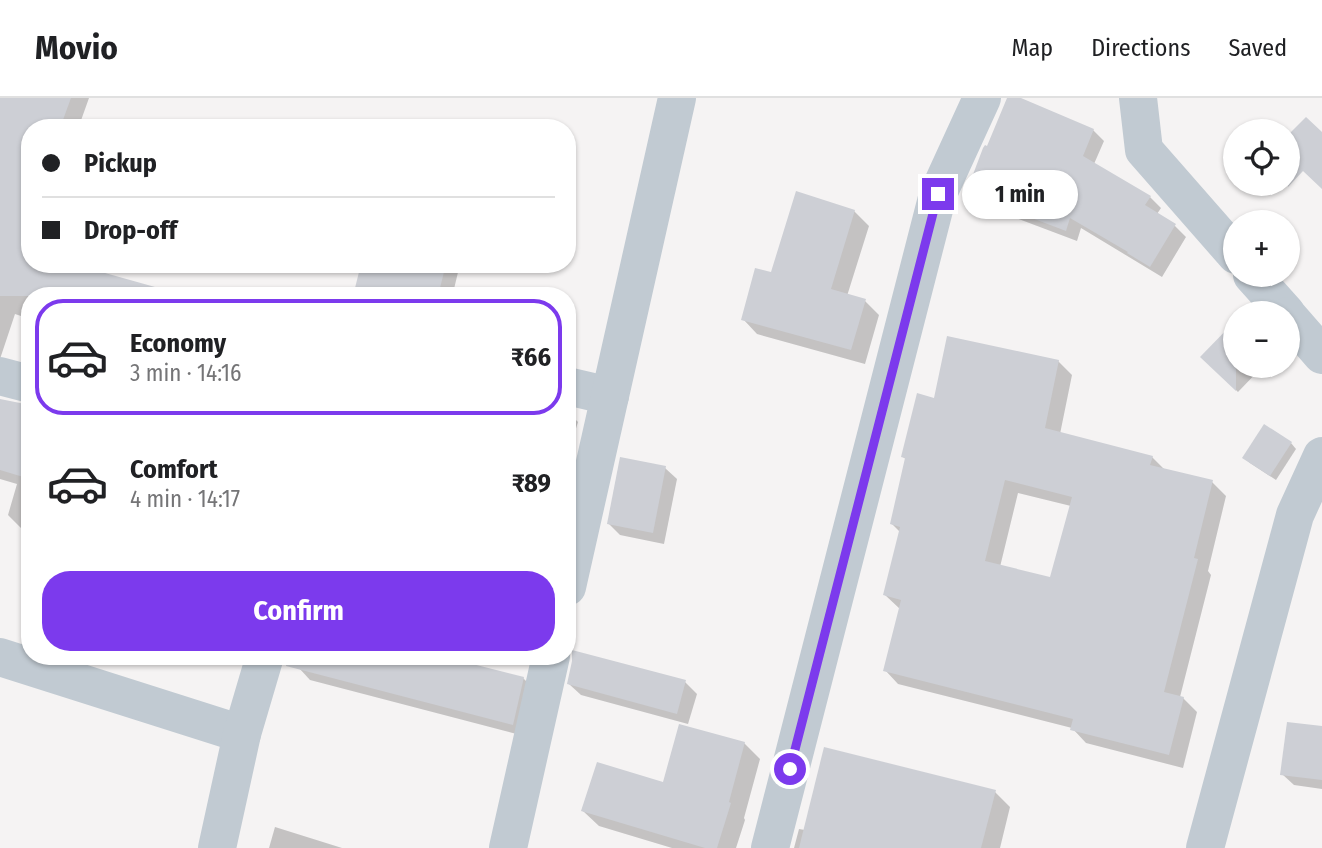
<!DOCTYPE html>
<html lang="en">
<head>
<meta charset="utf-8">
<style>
  body { margin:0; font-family:"Fira Sans Condensed",sans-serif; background:#f2f2f2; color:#202124; height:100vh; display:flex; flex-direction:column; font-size:26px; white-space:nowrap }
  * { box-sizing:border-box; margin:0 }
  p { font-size:23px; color:#757577 }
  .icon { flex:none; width:38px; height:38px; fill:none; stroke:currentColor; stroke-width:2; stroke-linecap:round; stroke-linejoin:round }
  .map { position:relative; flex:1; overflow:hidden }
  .sheet { position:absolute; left:21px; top:189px; width:555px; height:378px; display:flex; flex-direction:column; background:#fff; border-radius:28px; box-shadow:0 2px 5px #0004 }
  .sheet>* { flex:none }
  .hud { position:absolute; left:21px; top:21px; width:555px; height:154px; border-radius:28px; box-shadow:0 2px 5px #0004; display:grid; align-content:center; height:154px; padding:0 21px; background:#fff }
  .buttons { position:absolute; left:1223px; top:21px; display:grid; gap:14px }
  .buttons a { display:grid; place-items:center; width:77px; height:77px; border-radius:50%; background:#fff; box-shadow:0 2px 5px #0004; font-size:35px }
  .end { position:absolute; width:32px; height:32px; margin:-16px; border:9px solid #7c3aed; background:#fff; box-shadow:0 0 0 4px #fff }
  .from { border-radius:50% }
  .bubble { position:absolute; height:49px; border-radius:24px; background:#fff; box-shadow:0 2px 5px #0004; font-size:23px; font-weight:700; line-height:49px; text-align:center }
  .hud b { display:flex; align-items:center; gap:24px; height:66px; font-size:26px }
  .hud b+b { border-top:2px solid #e0e0e0 }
  .hud i { width:18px; height:18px; background:#202124 }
  ul { padding:12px 0 0; list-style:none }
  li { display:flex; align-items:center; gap:21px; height:116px; margin:0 14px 10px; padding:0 7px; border:4px solid transparent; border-radius:28px }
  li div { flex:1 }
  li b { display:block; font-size:26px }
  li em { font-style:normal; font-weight:700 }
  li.active { border-color:#7c3aed }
  li>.icon { width:63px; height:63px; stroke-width:1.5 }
  .action { display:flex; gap:14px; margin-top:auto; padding:14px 21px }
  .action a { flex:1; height:80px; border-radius:28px; background:#7c3aed; color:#fff; font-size:28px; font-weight:700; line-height:80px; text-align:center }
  header { display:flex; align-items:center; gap:42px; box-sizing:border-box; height:98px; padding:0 35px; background:#fff; border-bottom:2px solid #e0e0e0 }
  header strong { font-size:33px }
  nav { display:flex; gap:38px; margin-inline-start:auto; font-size:24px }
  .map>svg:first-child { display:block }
</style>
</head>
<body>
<header>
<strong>Movio</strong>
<nav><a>Map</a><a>Directions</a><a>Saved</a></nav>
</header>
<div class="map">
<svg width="1322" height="750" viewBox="0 0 1322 750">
  <rect width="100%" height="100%" fill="#f5f3f3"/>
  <g fill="#0003" fill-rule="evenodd">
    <polygon points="0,0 89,0 79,28 80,30 30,30 30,211 23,209 21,218 15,216 0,261"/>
    <polygon points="1009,0 1016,0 1093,32 1104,43 1094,66 1150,99 1161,110 1157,116 1175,128 1186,139 1162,179 1081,130 1077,143 979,106 968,95"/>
    <polygon points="854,113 869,128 847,198 865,203 879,217 865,266 757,236 743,221 772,176"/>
    <polygon points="363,166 460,166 454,191 460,198 355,198"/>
    <polygon points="1202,259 1236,268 1263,268 1238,294"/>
    <path d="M1058 263 1072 277 1060 336 1152 359 1165 372 1212 384 1226 398 1208 473 1211 477 1180 599 1183 600 1197 614 1183 670 1086 645 1072 630 898 586 885 572 900 511 885 497 900 434 892 426 907 362 903 359 936 302ZM1018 395 1071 408 1051 482 1000 469Z"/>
    <polygon points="0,302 30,314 30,433 22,431 8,417 17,386 0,381"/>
    <polygon points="567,313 578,324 573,340 567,339"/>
    <polygon points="1291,345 1296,351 1276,382 1250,365 1244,360"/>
    <polygon points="665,370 677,381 664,446 620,437 609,426"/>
    <polygon points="299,570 523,580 535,592 524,638 310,582"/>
    <polygon points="685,584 697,596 688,626 581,597 569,586"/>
    <polygon points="1322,630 1322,691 1294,687 1282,676"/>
    <polygon points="744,645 760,661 744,720 745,722 736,750 672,750 599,728 583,713 664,686"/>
    <polygon points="995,694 1010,709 1000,750 794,750 799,731 805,732"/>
    <polygon points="275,729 342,750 269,750"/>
  </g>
  <g fill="#cdcfd5" fill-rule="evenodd">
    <polygon points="0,0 71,0 60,30 30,30 30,166 73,166 155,189 154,198 0,198"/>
    <polygon points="1007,0 1021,0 1094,31 1083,58 1151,98 1145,107 1176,126 1150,169 1127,155 1128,154 1070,120 1066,133 966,95 983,50 985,47 987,48"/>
    <polygon points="1306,19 1322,34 1322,91 1303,73 1288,89 1288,37"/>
    <polygon points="796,93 855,112 831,191 866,201 851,252 741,222 755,170 771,174"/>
    <polygon points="361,166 446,166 438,198 353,198"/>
    <polygon points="1236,222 1236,293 1200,259"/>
    <path d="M947 238 1059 262 1045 330 1153 358 1150 367 1213 382 1194 460 1198 461 1164 594 1184 599 1169 657 1070 632 1073 621 883 573 901 502 883 497 900 429 890 426 905 360 901 359 917 295 934 300ZM1005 382 1072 399 1050 479 985 463Z"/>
    <polygon points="0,301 30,307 30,381 0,372"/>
    <polygon points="1264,326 1292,344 1270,378 1242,360"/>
    <polygon points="620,359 666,368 653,435 607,426"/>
    <polygon points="572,552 686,582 677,616 567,586 572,563"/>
    <polygon points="288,558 441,558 524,579 513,627 286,568"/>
    <polygon points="1287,624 1322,628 1322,682 1280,677"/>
    <polygon points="679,626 745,644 729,704 731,705 717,750 705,750 581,713 597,664 663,684"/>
    <polygon points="824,649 996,692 981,750 799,750"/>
  </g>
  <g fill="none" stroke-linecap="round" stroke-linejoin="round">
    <g stroke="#c1cad2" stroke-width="38">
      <polyline points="1138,0 1144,52 1236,157"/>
      <polyline points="1252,177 1286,215"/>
      <polyline points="1288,218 1322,257"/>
      <polyline points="0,278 30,286"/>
      <polyline points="567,288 610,298"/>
      <polyline points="567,489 677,0"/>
      <polyline points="0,559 242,636"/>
      <polyline points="217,750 242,636 265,558"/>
      <polyline points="508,750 551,558"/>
      <polyline points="770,750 938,96 982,0"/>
      <polyline points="1205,750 1295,417 1322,358"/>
    </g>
  </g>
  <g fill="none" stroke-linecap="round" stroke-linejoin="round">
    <polyline stroke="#7c3aed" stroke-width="9" points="790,671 938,96"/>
  </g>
</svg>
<div class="buttons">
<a><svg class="icon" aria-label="locate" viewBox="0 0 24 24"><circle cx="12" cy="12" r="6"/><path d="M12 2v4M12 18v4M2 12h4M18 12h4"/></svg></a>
<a>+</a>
<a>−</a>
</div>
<i class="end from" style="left:790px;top:671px"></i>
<i class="end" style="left:938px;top:96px"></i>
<div class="bubble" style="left:962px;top:72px;width:116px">1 min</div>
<div class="hud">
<b><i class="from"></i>Pickup</b>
<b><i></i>Drop-off</b>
</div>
<section class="sheet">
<ul>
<li class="active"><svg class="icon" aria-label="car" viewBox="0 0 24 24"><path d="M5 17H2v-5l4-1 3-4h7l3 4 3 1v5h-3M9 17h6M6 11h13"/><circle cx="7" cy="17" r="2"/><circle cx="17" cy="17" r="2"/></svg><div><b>Economy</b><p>3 min · 14:16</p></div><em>₹66</em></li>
<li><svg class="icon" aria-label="car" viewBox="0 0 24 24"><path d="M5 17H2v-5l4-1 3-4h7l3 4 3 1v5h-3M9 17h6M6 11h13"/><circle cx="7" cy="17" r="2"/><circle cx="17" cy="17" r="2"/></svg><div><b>Comfort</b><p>4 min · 14:17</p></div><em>₹89</em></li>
</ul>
<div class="action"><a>Confirm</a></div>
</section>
</div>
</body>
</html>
